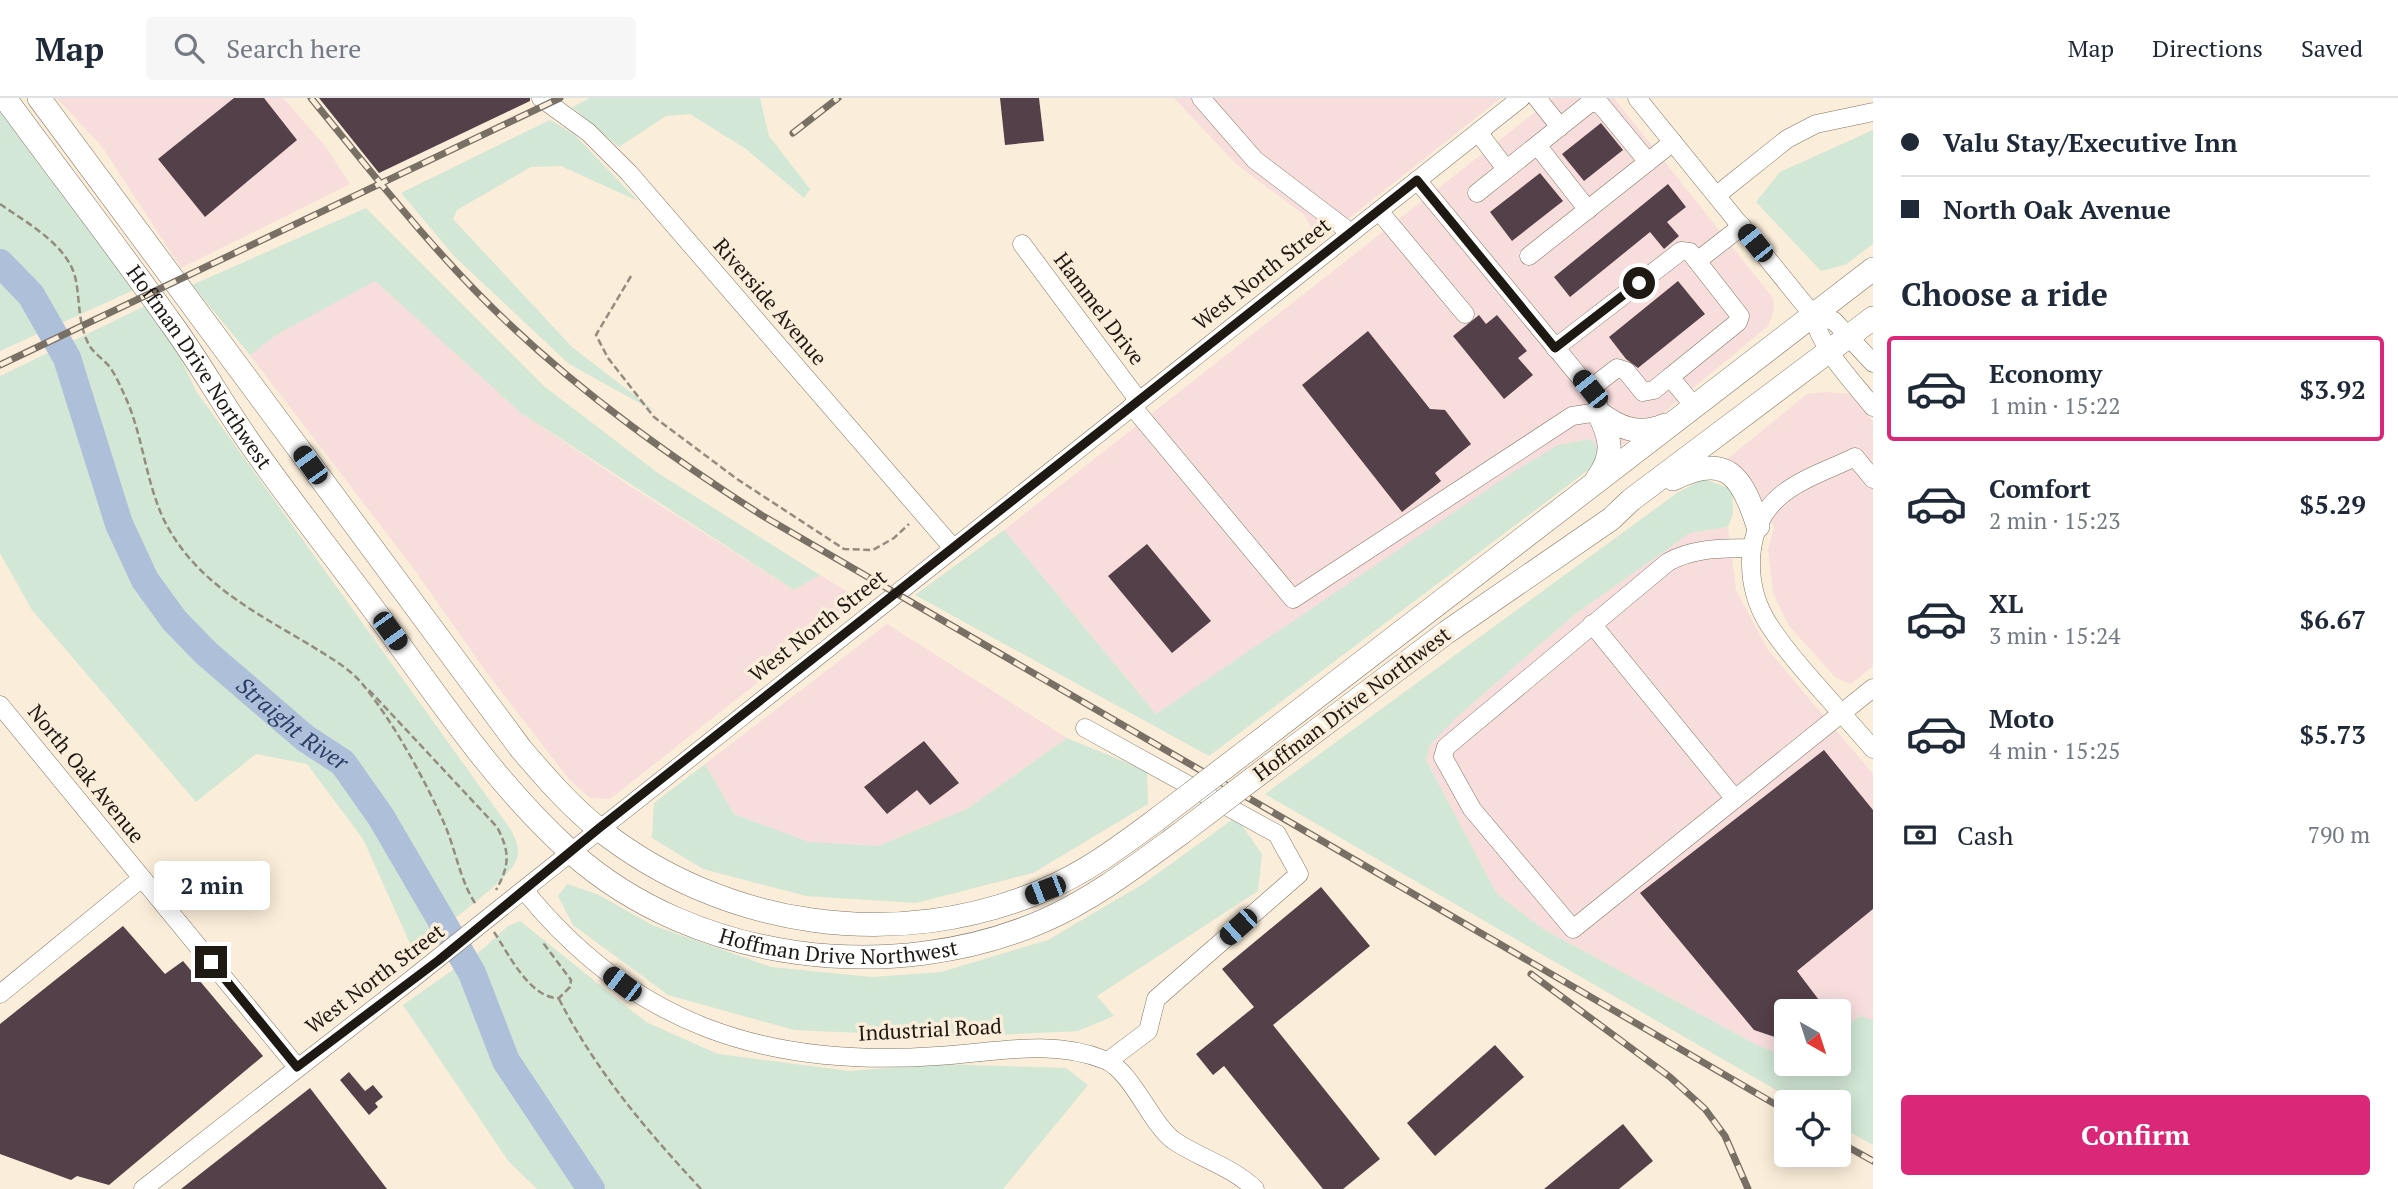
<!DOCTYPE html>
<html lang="en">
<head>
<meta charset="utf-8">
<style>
  body { margin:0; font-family:"PT Serif",serif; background:#f6f6f7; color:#1f2937; height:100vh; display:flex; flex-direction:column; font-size:26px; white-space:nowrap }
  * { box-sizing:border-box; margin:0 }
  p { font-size:23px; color:#747a83 }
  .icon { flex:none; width:38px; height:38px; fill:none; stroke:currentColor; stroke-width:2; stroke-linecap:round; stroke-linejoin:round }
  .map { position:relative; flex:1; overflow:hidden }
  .details { display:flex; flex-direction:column; background:#fff; width:525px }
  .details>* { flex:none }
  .guide { display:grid; align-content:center; height:154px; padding:0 28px; background:#fff }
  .needle { width:46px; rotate:141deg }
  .buttons { position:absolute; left:1774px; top:901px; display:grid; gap:14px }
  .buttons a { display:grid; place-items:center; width:77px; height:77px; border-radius:7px; background:#fff; box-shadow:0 4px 18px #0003; font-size:35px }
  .end { position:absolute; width:32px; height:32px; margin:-16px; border:9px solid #1e1a13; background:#fff; box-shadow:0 0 0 4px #fff }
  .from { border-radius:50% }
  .bubble { position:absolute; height:49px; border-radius:7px; background:#fff; box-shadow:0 4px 18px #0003; font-size:23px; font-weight:600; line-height:49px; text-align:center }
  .car { position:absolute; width:21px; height:42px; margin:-21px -10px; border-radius:9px; box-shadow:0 0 5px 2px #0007; background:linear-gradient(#222 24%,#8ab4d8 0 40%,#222 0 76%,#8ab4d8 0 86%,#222 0) }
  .guide b { display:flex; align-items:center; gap:24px; height:66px; font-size:26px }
  .guide b+b { border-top:2px solid #e0e1e3 }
  .guide i { width:18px; height:18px; background:#1f2937 }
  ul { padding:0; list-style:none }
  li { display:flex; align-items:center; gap:21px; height:105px; margin:0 14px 10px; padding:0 14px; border:4px solid transparent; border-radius:7px }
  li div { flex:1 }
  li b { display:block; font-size:26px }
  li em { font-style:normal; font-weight:600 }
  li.active { border-color:#db2777 }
  li>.icon { width:63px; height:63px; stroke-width:1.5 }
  h2 { padding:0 28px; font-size:32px; line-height:84px }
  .pay { display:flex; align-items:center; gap:18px; height:77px; padding:0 28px; font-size:26px }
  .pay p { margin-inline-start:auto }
  .primary-button { display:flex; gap:14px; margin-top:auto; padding:14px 28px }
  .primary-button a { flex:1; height:80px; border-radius:7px; background:#db2777; color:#fff; font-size:28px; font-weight:600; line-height:80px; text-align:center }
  header { display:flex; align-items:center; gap:42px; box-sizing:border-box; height:98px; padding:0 35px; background:#fff; border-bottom:2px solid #e0e1e3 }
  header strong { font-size:33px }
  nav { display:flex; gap:38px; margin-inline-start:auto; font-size:24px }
  .search { width:490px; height:63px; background:#f6f6f7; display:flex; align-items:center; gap:18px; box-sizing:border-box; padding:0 24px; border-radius:7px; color:#747a83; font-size:26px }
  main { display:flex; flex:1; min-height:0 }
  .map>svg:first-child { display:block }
</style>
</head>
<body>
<header>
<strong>Map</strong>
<div class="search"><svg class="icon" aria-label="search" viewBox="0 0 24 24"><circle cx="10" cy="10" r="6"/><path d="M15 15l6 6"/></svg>Search here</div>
<nav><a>Map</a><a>Directions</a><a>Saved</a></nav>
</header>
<main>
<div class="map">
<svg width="1873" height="1091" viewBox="0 0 1873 1091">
  <rect width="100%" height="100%" fill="#faedd9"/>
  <g fill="#f8dddd">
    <polygon points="57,0 283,0 326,49 350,86 181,170 103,50"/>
    <polygon points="1174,0 1501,0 1320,143 1303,116 1236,66"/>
    <polygon points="1553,0 1614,0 1773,200 1774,212 1768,228 1650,326 1591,370 1600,352 1590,341 1558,347 1156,616 1004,432"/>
    <polygon points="374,182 521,315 633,390 794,492 820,477 862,502 610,701 590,700 569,681 487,575 414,471 250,257 276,237"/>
    <polygon points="1826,294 1852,296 1873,323 1873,568 1851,586 1836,580 1789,528 1773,495 1768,452 1774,429 1751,386 1726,362 1807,296"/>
    <polygon points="1728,429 1736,492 1768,552 1873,676 1873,922 1860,918 1839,931 1839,914 1787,914 1787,959 1757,947 1543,831 1497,796 1426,662 1430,647 1457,619 1574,517 1690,435"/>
    <polygon points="887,526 1067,640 967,711 878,748 809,745 734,716 705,666"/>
  </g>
  <g fill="#d2e7d5">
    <polygon points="590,0 760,0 769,38 810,91 804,100 746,51 690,16 666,18 619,49 572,9"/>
    <polygon points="0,13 136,191 0,253"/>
    <polygon points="550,22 574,36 638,103 561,68 531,69 457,112 453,121 572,249 656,314 569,266 455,159 401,95"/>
    <polygon points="1873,32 1873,146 1845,167 1821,173 1756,104 1780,74"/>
    <polygon points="366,110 545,289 658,375 820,477 794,492 521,315 375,183 276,237 250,257 192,187"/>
    <path d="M147 207 175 248 196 293 511 732C516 742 521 752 516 763 505 786 436 833 413 852L363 741 307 666 256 656 196 704 32 512 0 455V278Z"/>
    <polygon points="1590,341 1600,352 1591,370 1209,658 915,497 1004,432 1156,616 1513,374 1558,347"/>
    <polygon points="1703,381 1732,391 1733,416 1728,429 1690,435 1574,517 1457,619 1430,647 1426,662 1497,796 1543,831 1757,947 1787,959 1787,966 1839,966 1839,931 1860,918 1873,922 1873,1047 1839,1028 1839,1004 1797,1004 1265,696 1677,395"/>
    <polygon points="1067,640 1147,673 1148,706 1033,775 916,805 806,798 703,771 652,740 654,705 705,666 734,716 809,744 878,748 967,711"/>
    <polygon points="1236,719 1262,756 1258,793 1097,898 1114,918 1078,933 956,939 794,932 668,897 573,827 558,798 567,786 597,796 652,827 771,869 872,879 941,874 1048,842 1143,786"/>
    <polygon points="520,823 646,924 718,956 849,973 937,966 1066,970 1088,987 1003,1091 537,1091 509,1064 403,907 484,850 508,828"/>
  </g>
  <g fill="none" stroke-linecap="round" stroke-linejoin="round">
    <path stroke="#aebfda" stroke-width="28" id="s1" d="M0 165 31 197 67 260 119 426 145 482 174 522 206 555 305 640 343 665 381 719 472 875 506 963 591 1091"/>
  </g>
  <g fill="#544048">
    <polygon points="234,0 264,0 297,42 205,119 158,61"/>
    <polygon points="319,0 530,0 530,3 379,75"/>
    <polygon points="1000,0 1039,0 1044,43 1005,47"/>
    <polygon points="1601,25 1623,52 1584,83 1562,56"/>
    <polygon points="1540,75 1563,103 1512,143 1490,114"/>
    <polygon points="1668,86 1686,109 1667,124 1679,138 1664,151 1650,134 1570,199 1554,179"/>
    <polygon points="1678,183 1705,216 1638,270 1626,261 1609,239"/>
    <polygon points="1479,217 1486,226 1497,217 1527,253 1518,260 1533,277 1504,301 1453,238"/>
    <polygon points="1368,233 1430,311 1445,312 1471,346 1435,375 1441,383 1402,414 1302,287"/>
    <polygon points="1147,446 1211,523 1172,555 1108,478"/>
    <polygon points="924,643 959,685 930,707 917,692 887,716 864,689"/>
    <polygon points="1824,652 1873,712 1873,811 1797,873 1828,914 1787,914 1787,943 1754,932 1640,795"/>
    <polygon points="1321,789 1370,848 1273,927 1380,1061 1343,1091 1323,1091 1224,968 1213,977 1196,956 1254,909 1222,871"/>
    <polygon points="123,828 165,876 183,863 263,958 109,1087 77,1078 71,1082 0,1056 0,926"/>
    <polygon points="1495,947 1524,979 1435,1058 1407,1025"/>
    <polygon points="349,974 365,993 373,987 383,999 375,1005 378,1009 369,1017 340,982"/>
    <polygon points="310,990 387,1091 181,1091"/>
    <polygon points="1623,1026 1653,1063 1619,1091 1544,1091"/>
  </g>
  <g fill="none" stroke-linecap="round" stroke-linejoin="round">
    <g stroke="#807462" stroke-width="19">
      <g id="minor">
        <polyline points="541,0 588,34 629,75 953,450"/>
        <polyline points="1201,0 1255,62 1351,135"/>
        <polyline points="1537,0 1560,29"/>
        <path d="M1637 0 1813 217C1822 253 1850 280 1873 309"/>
        <polyline points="1478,34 1506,71"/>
        <polyline points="1537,47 1588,112"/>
        <polyline points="1477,95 1591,4 1601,7 1648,64"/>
        <polyline points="1717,97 1787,41 1816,26 1873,14"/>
        <polyline points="1379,113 1465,216"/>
        <polyline points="1022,146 1139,303"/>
        <polyline points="1529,158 1673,44"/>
        <polyline points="1697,163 1742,128"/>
        <polyline points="1813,217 1834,223 1873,265"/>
        <polyline points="1555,250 1681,153 1690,154 1740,218 1738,224 1670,279 1694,308"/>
        <polyline points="1590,291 1617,270 1626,273 1643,294 1654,292 1670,279"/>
        <polyline points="1132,308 1293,501 1572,318 1598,314 1598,301 1417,82"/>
        <path d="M1873 381 1855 359C1831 371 1799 381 1779 399 1743 430 1744 489 1769 527 1796 568 1841 613 1873 651"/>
        <path d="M1752 450C1722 451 1695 449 1668 464L1446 649 1443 659 1472 711 1573 831 1873 590"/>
        <polyline points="1592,526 1735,701"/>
        <polyline points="0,607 297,969"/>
        <polyline points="1085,630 1277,736 1299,776 1156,901 1148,933 1108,963"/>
        <path d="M524 792C633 927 766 970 937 958 993 955 1050 940 1105 962 1132 973 1151 1026 1173 1042 1199 1060 1231 1068 1255 1091"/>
        <polyline points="502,809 1521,0"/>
        <polyline points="0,896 142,780"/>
        <polyline points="143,1091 412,881"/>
      </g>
    </g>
    <g stroke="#807462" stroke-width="24">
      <g id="major">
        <path id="s2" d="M5 0C59 74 115 146 168 221 194 256 215 293 239 329 275 383 315 433 354 485 424 577 485 677 572 755 696 865 893 888 1043 823 1093 801 1136 768 1180 736"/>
        <path d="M39 0 521 651C545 679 570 708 599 731 724 830 897 855 1044 792 1085 775 1121 748 1156 722"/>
        <path d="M1598 314C1620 331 1639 338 1665 327"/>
        <path d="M1597 381C1615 356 1611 340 1598 314"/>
        <path d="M1673 381C1727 354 1742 378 1758 428"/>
        <polyline points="1261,642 1873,171"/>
        <polyline points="1284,657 1447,534 1611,421 1631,402 1873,220"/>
      </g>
    </g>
    <g stroke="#948c7e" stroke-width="2.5" stroke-dasharray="7 3.5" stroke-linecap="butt">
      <path d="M0 106C27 125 70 148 76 183 80 204 78 224 88 245 92 254 102 260 109 268 115 276 120 287 124 296 143 336 145 382 164 422 195 484 253 513 310 547 329 559 350 570 364 588 394 625 425 682 444 725 456 752 460 784 477 808"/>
      <polyline points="631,178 596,237 608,260 654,319 737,381 844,451 873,452 894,440 909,426"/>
      <path d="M369 592 497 729C510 754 510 767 496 792"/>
      <path d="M494 834C508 855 530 901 559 900L570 889 571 882 544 846 545 842"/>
      <path d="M559 901C596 973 646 1032 701 1091"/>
    </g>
    <use href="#minor" stroke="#fff" stroke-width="18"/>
    <use href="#major" stroke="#fff" stroke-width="23"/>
    <g stroke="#787064" stroke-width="7">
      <g id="rail">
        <path d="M311 0C373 76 435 156 506 223 585 298 672 360 763 418L1787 1013"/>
        <polyline points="793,35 838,0"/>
        <polyline points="0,267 560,0"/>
        <polyline points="1531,876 1670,979 1705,1011 1725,1038 1748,1091"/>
        <polyline points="1839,1044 1873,1063"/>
      </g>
    </g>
    <use href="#rail" stroke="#faedd9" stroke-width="4.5" stroke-dasharray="13" stroke-linecap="butt"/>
    <g stroke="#807462" stroke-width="19" stroke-linecap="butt">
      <polyline id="minor-bridge" points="412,881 502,809"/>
    </g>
    <g stroke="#807462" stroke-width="24" stroke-linecap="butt">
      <g id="major-bridge">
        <polyline points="1156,722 1261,642"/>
        <polyline points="1180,736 1284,657"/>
      </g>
    </g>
    <use href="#minor-bridge" stroke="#fff" stroke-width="18"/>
    <use href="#major-bridge" stroke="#fff" stroke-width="23"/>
  </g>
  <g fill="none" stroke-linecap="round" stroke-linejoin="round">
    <polyline stroke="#1e1a13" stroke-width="9" points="211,864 297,969 439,862 598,731 1417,82 1555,250 1639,185"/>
  </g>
  <g text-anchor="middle" stroke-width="7" stroke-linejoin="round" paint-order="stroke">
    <g font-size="21" fill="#1e1a13" stroke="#faedd9">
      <text transform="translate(1262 176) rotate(-38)" y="7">West North Street</text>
      <text transform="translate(770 204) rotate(49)" y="7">Riverside Avenue</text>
      <text transform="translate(1099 211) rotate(53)" y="7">Hammel Drive</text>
      <text dy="7" stroke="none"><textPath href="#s2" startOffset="332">Hoffman Drive Northwest</textPath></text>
      <text transform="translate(818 528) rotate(-38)" y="7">West North Street</text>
      <text transform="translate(1352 606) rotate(-37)" y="7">Hoffman Drive Northwest</text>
      <text transform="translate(86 676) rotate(51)" y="7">North Oak Avenue</text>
      <text dy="7" stroke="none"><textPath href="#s2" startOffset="1236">Hoffman Drive Northwest</textPath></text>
      <text transform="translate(375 881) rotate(-37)" y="7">West North Street</text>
      <text transform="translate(930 932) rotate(-3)" y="7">Industrial Road</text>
    </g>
    <g font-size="23" font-style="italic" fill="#2a4067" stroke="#faedd9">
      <text dy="8" stroke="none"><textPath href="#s1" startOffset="560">Straight River</textPath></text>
    </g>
  </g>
</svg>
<div class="buttons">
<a><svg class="needle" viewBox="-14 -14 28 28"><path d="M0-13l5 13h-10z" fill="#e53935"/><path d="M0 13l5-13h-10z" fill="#747a83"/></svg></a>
<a><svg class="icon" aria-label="locate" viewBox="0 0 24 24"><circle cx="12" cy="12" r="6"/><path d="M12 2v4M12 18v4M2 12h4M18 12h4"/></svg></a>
</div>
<i class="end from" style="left:1639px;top:185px"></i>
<i class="end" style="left:211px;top:864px"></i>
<div class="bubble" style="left:154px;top:763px;width:116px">2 min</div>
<i class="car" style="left:1755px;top:145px;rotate:321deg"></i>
<i class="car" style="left:1590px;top:291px;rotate:321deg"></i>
<i class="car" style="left:310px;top:367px;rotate:324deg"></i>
<i class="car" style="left:390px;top:533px;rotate:144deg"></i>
<i class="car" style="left:1045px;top:792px;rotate:249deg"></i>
<i class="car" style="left:1238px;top:829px;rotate:228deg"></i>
<i class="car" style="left:622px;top:886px;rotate:307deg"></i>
</div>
<section class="details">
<div class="guide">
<b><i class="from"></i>Valu Stay/Executive Inn</b>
<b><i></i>North Oak Avenue</b>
</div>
<h2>Choose a ride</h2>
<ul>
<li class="active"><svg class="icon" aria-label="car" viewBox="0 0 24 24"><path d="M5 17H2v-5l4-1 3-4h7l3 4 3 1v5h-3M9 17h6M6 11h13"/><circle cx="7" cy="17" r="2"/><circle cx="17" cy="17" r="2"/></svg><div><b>Economy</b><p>1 min · 15:22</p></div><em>$3.92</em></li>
<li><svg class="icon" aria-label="car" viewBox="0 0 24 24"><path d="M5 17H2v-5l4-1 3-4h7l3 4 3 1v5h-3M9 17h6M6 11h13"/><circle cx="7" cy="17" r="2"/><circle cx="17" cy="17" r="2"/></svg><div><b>Comfort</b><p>2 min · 15:23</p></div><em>$5.29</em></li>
<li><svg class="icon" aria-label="car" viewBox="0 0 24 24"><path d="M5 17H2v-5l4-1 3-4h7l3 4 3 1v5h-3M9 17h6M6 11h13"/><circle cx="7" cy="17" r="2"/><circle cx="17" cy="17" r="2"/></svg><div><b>XL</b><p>3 min · 15:24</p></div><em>$6.67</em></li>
<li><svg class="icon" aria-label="car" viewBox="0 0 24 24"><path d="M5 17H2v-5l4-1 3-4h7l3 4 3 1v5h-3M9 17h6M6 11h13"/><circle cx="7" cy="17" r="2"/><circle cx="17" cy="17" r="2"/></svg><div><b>Moto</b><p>4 min · 15:25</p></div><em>$5.73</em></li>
</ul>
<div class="pay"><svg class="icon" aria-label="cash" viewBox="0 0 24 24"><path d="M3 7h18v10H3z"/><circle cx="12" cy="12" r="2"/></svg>Cash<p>790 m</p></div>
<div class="primary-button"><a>Confirm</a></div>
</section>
</main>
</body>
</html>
